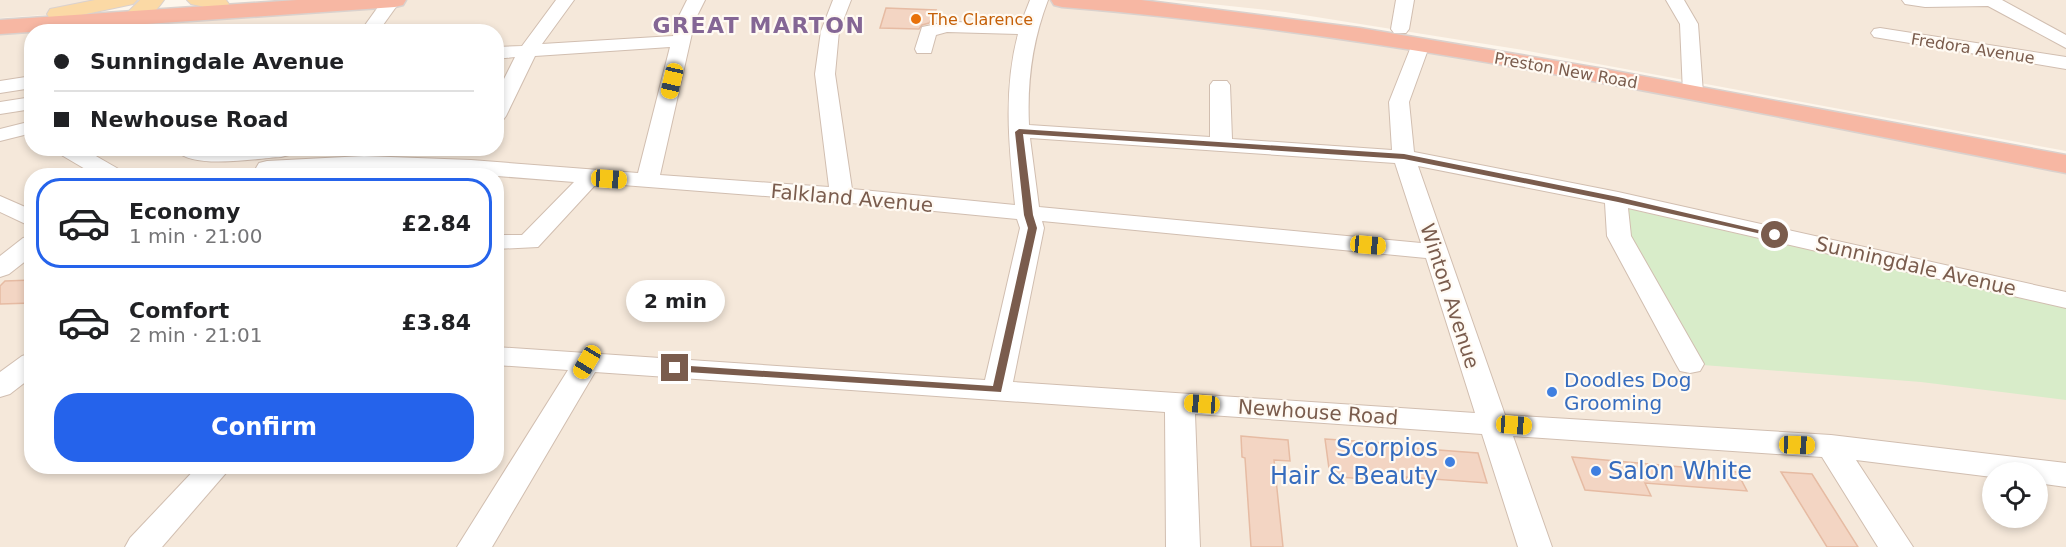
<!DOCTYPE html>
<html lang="en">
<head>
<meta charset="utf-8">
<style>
  body { margin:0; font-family:"DejaVu Sans",sans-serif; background:#f2f2f2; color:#202124; height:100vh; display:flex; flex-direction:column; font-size:22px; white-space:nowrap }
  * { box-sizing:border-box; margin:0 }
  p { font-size:20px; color:#757577 }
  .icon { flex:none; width:33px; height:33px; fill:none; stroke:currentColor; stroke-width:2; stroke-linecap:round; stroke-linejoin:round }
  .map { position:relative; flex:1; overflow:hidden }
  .side { position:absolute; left:24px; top:168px; width:480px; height:306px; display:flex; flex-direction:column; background:#fff; border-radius:24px; box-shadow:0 3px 9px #0003 }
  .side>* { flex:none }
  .top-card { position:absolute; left:24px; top:24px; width:480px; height:132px; border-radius:24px; box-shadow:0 3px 9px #0003; display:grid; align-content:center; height:132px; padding:0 30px; background:#fff }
  .tools { position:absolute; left:1982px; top:462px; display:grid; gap:12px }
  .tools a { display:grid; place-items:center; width:66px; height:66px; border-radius:50%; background:#fff; box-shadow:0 3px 9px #0003; font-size:30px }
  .end { position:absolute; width:27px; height:27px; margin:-14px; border:8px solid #7a5c4d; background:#fff; box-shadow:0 0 0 3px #fff }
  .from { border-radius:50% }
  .bubble { position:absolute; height:42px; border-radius:21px; background:#fff; box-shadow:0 3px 9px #0003; font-size:20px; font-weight:600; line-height:42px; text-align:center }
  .car { position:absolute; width:18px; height:36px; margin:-18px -9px; border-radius:8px; box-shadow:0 0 4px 2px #0007; background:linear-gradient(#f5c518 24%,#345 0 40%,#f5c518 0 76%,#345 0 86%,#f5c518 0) }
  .top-card b { display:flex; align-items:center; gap:21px; height:57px; font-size:22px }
  .top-card b+b { border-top:2px solid #e0e0e0 }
  .top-card i { width:15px; height:15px; background:#202124 }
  ul { padding:10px 0 0; list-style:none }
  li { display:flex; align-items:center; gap:18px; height:90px; margin:0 12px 9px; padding:0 18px; border:3px solid transparent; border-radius:24px }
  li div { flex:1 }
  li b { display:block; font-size:22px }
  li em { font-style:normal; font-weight:600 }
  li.selected { border-color:#2563eb }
  li>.icon { width:54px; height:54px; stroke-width:1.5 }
  .cta { display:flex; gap:12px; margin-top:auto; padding:12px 30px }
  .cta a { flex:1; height:69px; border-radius:24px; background:#2563eb; color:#fff; font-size:24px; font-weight:600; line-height:69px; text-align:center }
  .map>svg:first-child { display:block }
</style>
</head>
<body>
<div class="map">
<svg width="2066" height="547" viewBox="0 0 2066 547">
  <rect width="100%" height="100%" fill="#fdf6ec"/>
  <g fill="#f5e8da" fill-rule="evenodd">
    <polygon points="0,0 125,0 58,14 0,18"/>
    <path d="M395 0H1062L1199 11 2066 164V547H0V27ZM32 32H496V148H32ZM32 176H496V466H32ZM1992 472H2037V518H1992Z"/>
    <polygon points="1173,0 2066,0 2066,151 1523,50 1285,12"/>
  </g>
  <polygon fill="#d8ecc9" points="1616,206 2066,308 2066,400 1921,382 1690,364"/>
  <g fill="#f3d5c3" stroke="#e6bba3" stroke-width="1.5">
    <polygon points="886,8 936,10 929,23 922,25 919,29 880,28"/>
    <polygon points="32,280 32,303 0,304 0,286 5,281"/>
    <polygon points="1241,436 1288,440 1290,461 1274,460 1283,547 1251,547 1245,458 1242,457"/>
    <polygon points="1325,439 1398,444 1399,447 1478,453 1487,483 1406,477 1407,483 1330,476"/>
    <polygon points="1572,457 1737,472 1747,491 1645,483 1651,496 1585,490"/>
    <polygon points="1781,472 1812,474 1858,547 1827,547"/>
  </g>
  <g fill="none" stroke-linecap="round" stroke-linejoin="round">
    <g stroke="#d1beb0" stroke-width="2">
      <g id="minor">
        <polygon points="383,0 401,0 378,32 360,32"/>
        <path d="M556 0H574L542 44 673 36 677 20 687 0H705L695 20 660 175 829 187 815 74 821 31 833 0H851L839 31 835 74 852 189 1015 205C1009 147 1003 91 1018 34L947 32 936 35 931 53H917L915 49 922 27 947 22 1021 23 1030 0H1048C1032 42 1027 81 1029 125L1210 137V85L1213 81H1227L1230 85 1232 139 1392 150 1389 102 1412 44 1414 40H1428L1430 44 1409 102 1414 152 1618 192 2066 292V308L1628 208 1631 236 1704 364 1700 371 1690 373 1680 371 1676 364 1607 236 1605 203 1418 166 1505 415 1831 435 2066 463V487L2037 483V472H1992V477L1856 460 1913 547H1878L1822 457 1513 436 1552 547H1518L1482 434 1195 414 1200 547H1166L1165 412 595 372 492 547H457L568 370 496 365V347L985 380 1020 228 1017 219 841 202 597 183 538 247 496 249V235H522L574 182 471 174 364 170 267 175 259 173 256 168 259 163 267 161 364 156 471 160 638 173 670 47 535 56 506 116 503 120 496 122V95L515 57 496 59V47L522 46ZM1030 138 1395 163 1421 243 1039 207ZM1042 221 1426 258 1475 413 1013 382 1044 228Z"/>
        <polygon points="1396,0 1414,0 1409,29 1406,33 1394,33 1391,29"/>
        <polygon points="1666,0 1684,0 1698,24 1703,93 1700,97 1686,97 1683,93 1680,24"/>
        <polygon points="1902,0 2002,0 2066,35 2066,48 1988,6 1925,7 1905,4"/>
        <polygon points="1880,28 2066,57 2066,69 1874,37 1871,33 1874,29"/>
        <polygon points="32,76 32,88 0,93 0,81"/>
        <polygon points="32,97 32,109 0,114 0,102"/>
        <polygon points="32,121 32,133 0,141 0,129"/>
        <polygon points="56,148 82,148 122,171 125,176 97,176 58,153"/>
        <path d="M174 148H291L292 150 289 155 281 157C256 158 189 171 174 148Z"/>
        <polygon points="0,196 32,210 32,227 0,212"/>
        <polygon points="32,236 32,256 9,274 0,277 0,256 23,238"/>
        <polygon points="32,353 32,377 10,394 0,397 0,372 22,356"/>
        <polygon points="198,466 232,466 162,547 125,547 130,538"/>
      </g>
    </g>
    <g stroke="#dad1cd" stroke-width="2">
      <g id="major">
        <polygon points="95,0 137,0 133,4 58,20 50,19 47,14 50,9"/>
        <path d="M140 0H164C155 13 142 25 126 22L123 17Z"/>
        <polygon points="187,0 226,0 229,4 226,9 218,10 191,4"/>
      </g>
    </g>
    <g stroke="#dad1cd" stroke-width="3">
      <g id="highway">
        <polygon points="297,0 406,0 403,5 395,7 0,34 0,20"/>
        <path d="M1051 0H1141L1360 28 1604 69 2066 155V173C1733 109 1400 34 1062 7L1054 5Z"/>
      </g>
    </g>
    <use href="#minor" fill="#fff" fill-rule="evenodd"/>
    <use href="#major" fill="#fbd9a5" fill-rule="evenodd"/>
    <use href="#highway" fill="#f7b7a3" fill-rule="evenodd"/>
  </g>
  <polygon fill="#7a5c4d" points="1019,129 1404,154 1618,197 1780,235 1775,237 1618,202 1404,159 1023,134 1033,215 1037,228 1001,392 671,371 671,366 675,365 993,386 1028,228 1024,215 1015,132"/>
  <circle fill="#e8710a" stroke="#fffaf3" stroke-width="2" cx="916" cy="19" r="6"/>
  <g fill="#3f7fe0" stroke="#fffaf3" stroke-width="2">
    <circle cx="1552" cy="392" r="6"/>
    <circle cx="1450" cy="462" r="6"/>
    <circle cx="1596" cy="471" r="6"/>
  </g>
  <g text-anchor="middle" stroke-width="4.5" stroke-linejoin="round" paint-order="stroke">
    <g font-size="16" fill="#c56008" stroke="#fffaf3" text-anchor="start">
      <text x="928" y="25">The Clarence</text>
    </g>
    <g font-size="16" fill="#7a5c4d" stroke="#fffaf3">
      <text transform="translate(1973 48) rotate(9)" y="6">Fredora Avenue</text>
      <text transform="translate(1566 70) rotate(10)" y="6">Preston New Road</text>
    </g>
    <g font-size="20" fill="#7a5c4d" stroke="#fffaf3">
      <text transform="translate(852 198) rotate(5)" y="7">Falkland Avenue</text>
      <text transform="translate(1916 266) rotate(13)" y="7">Sunningdale Avenue</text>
      <text transform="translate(1450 296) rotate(72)" y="7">Winton Avenue</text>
      <text transform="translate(1318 412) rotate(4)" y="7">Newhouse Road</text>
    </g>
    <g font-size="20" fill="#366cbe" stroke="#fffaf3" text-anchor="start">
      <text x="1564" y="387">Doodles Dog<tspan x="1564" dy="23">Grooming</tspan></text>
    </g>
    <g font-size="22" font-weight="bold" letter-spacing="1.5" fill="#846695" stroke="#fffaf3">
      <text x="759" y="33">GREAT MARTON</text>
    </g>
    <g font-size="24" fill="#366cbe" stroke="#fffaf3" text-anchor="end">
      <text x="1438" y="456">Scorpios<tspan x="1438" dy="28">Hair &amp; Beauty</tspan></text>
      <text x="1608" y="479" text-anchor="start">Salon White</text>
    </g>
  </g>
</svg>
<div class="tools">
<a><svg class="icon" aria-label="locate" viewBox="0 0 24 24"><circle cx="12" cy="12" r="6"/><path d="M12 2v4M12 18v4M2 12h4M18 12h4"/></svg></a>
</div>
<i class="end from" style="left:1775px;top:235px"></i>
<i class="end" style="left:675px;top:368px"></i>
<div class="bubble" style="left:626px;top:280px;width:99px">2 min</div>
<i class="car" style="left:672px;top:81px;rotate:193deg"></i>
<i class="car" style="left:609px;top:179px;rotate:94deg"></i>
<i class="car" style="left:1368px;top:245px;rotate:95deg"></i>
<i class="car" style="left:587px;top:362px;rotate:211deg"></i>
<i class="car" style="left:1202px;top:404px;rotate:274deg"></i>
<i class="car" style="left:1514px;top:425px;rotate:94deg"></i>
<i class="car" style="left:1797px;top:445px;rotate:92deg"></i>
<div class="top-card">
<b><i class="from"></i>Sunningdale Avenue</b>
<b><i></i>Newhouse Road</b>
</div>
<section class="side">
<ul>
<li class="selected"><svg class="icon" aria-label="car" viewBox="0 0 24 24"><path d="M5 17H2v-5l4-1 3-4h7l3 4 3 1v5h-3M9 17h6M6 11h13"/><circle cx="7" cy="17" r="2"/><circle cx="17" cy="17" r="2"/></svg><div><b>Economy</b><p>1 min · 21:00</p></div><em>£2.84</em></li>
<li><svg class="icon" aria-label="car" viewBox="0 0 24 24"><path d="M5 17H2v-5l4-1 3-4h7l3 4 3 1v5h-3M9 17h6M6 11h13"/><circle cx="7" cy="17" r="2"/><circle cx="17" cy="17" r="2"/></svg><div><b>Comfort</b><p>2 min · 21:01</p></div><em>£3.84</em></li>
</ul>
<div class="cta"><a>Confirm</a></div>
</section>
</div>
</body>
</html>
